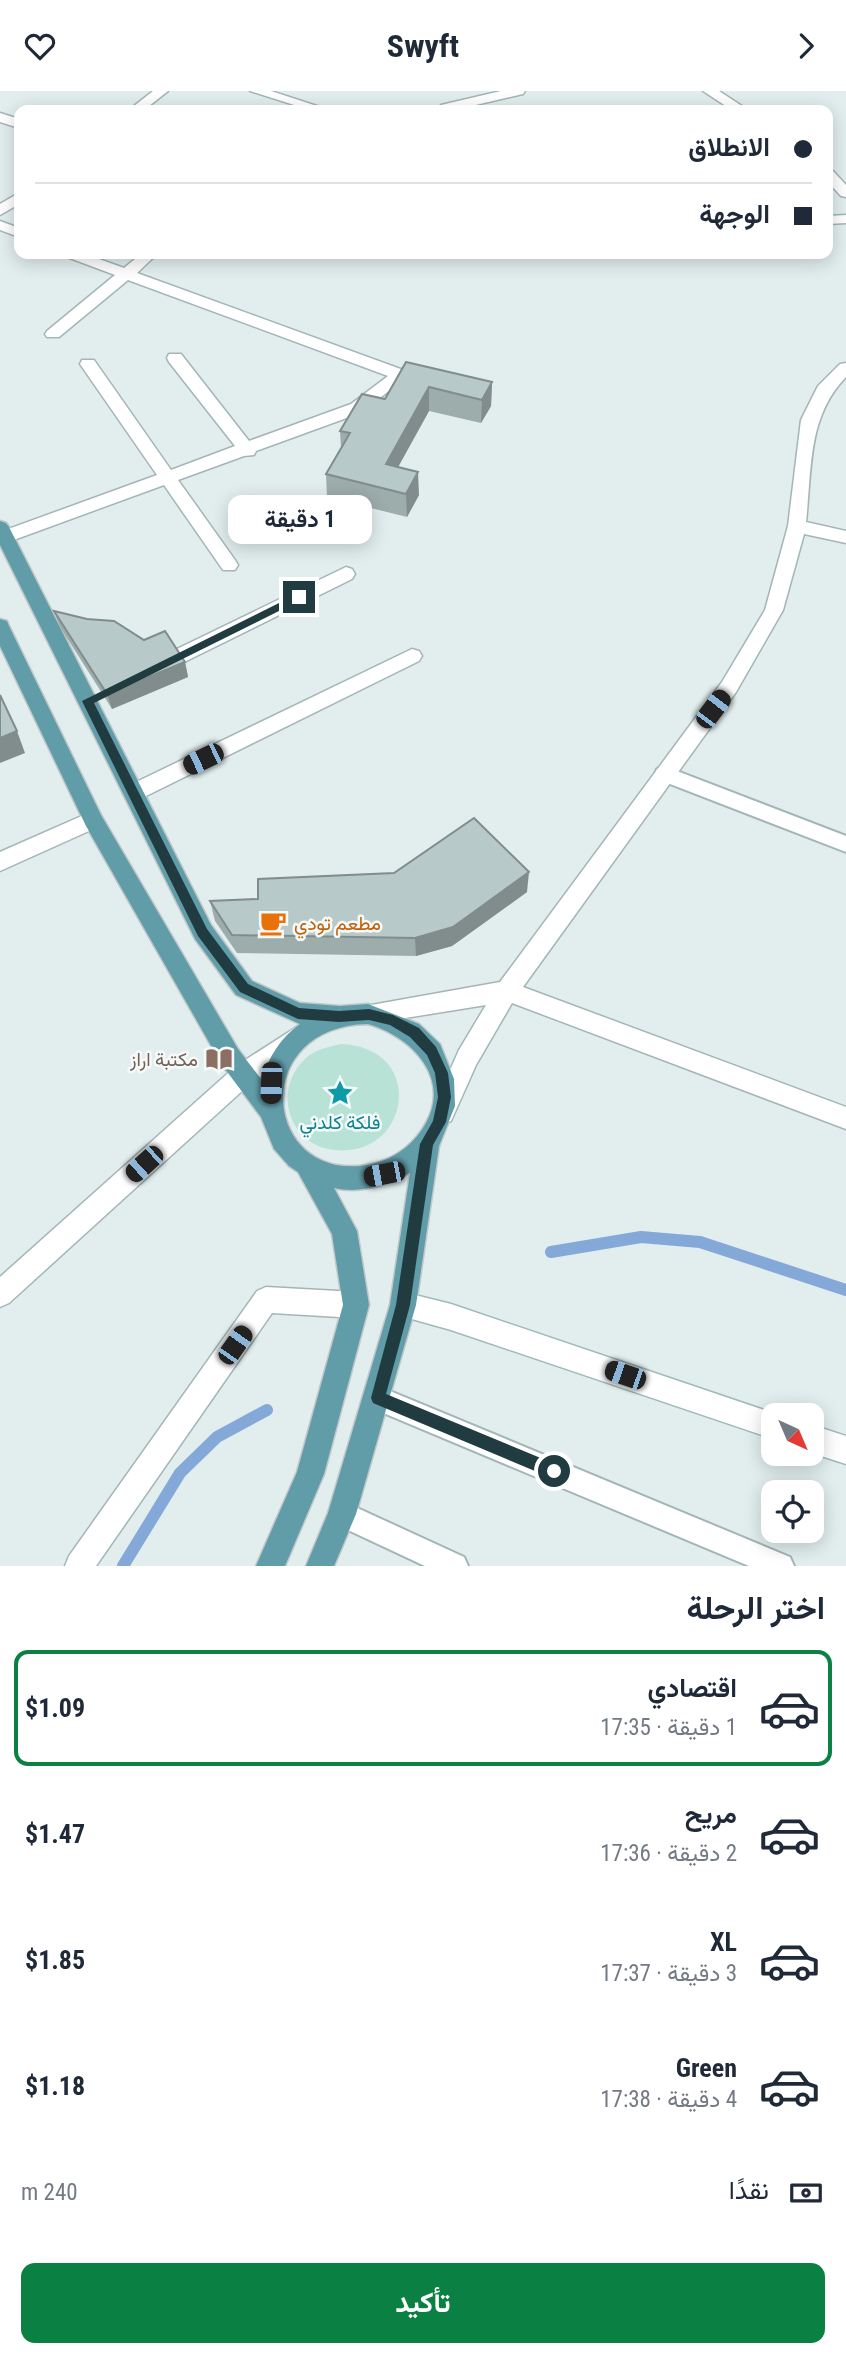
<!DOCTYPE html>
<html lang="ar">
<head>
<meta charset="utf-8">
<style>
  body { margin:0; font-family:"Roboto Condensed",Vazirmatn,sans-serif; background:#f2f2f3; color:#1f2937; direction:rtl; height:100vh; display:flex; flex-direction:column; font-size:26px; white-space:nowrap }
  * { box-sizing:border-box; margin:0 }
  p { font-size:23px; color:#747a83 }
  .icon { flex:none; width:38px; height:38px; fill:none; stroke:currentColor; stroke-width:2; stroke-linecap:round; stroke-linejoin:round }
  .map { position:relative; height:1475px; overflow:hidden; direction:ltr }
  .drawer { display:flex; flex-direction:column; background:#fff; flex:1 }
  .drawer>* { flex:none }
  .top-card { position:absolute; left:14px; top:14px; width:819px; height:154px; border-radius:14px; box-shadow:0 4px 18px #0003; direction:rtl; display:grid; align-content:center; height:154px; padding:0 21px; background:#fff }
  .needle { width:46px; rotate:136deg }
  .buttons { position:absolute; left:761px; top:1312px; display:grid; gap:14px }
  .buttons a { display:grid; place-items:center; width:63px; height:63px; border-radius:14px; background:#fff; box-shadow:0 4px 18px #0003; font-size:35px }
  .end { position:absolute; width:32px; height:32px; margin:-16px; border:9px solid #203c41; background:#fff; box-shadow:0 0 0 4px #fff }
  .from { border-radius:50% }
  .bubble { position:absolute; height:49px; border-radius:14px; background:#fff; box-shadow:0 4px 18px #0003; font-size:23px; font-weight:700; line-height:49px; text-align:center; direction:rtl }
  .car { position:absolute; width:21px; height:42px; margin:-21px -10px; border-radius:9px; box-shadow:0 0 5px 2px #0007; background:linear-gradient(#222 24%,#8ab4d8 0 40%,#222 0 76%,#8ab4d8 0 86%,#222 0) }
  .top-card b { display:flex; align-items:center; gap:24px; height:66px; font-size:26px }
  .top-card b+b { border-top:2px solid #e0e1e3 }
  .top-card i { width:18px; height:18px; background:#1f2937 }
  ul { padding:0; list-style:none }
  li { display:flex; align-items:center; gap:21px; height:116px; margin:0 14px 10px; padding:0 7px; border:4px solid transparent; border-radius:14px }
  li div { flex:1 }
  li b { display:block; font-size:26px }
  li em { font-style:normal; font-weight:700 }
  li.current { border-color:#0b8043 }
  li>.icon { width:63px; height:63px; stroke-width:1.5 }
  h2 { padding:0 21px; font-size:32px; line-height:84px }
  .pay { display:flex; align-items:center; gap:18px; height:77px; padding:0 21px; font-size:26px }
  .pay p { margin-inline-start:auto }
  .cta { display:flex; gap:14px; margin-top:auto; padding:14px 21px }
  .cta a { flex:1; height:80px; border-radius:14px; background:#0b8043; color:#fff; font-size:28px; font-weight:700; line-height:80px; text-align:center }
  header { display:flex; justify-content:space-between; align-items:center; height:91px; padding:0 21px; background:#fff; font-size:32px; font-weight:700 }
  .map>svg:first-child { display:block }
</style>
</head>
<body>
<header><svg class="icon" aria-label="forward" viewBox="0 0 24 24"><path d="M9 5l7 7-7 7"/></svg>Swyft<svg class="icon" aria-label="heart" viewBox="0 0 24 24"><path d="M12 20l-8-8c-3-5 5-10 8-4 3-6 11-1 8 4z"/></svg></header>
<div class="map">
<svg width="846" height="1475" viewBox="0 0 846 1475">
  <rect width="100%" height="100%" fill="#e2eeee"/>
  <path fill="#b8e2d5" d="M341 953C427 956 411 1067 335 1059 325 1058 314 1055 306 1047 281 1026 282 988 306 967 316 958 328 956 341 953Z"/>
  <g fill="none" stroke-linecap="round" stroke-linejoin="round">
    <g stroke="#84a9d9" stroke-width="12">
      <polyline points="551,1161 641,1146 700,1151 846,1199"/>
      <polyline points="123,1475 180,1382 217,1346 267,1319"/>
    </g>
    <g stroke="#a4b5b7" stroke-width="4">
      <g id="lane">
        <polygon points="664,675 846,745 846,761 657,688 655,683 657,678"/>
        <polygon points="378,1295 790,1466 794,1475 749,1475 369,1316 366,1307 369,1298"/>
        <polygon points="342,1410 464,1466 468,1475 425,1475 333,1432 329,1423 333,1414"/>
      </g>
    </g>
    <g stroke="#a4b5b7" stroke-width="3">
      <g id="street">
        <polygon points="153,0 168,0 144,19 129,19"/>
        <polygon points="250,0 271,0 320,16 310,19"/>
        <polygon points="501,0 525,0 523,3 454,19 439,17 441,14"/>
        <polygon points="703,0 719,0 748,19 732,19"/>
        <polygon points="0,22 19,28 19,37 0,31"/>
        <polygon points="828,79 833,80 846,94 846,106 841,105 828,91"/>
        <polygon points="19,102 19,113 0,124 0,113"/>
        <polygon points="846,124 846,132 828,133 828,125"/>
        <polygon points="0,130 19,137 19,146 0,139"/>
        <polygon points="65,163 85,163 124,177 141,163 157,163 137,182 406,280 408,284 363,321 256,360 254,364 244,365 178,389 235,469 238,474 235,479 223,479 164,394 0,454 0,441 157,384 80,273 82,269 94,269 171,379 235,355 169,271 167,267 169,263 181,263 249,350 351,313 388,285 128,189 59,246 47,246 45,243 47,240 115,184 67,166"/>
        <path d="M846 272V286C807 326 812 378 806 431L846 440V452L804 443 783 519 736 601 523 896 846 1016V1038L512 912 476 974 451 1030 443 1033 435 1030 431 1022 459 959 486 914 368 933 360 930 357 923 360 916 500 891 722 591 765 519 788 435 801 329 818 295 840 273Z"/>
        <polygon points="346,476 352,478 355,483 352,488 162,582 155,584 148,582 145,577 148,572"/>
        <polygon points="412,558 419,560 422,565 419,570 140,708 133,710 126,708 123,702 126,696"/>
        <polygon points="93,720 100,723 103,729 100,735 0,780 0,761"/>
        <polygon points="295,937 303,940 307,948 303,956 252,991 9,1212 0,1216 0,1186 236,975"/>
        <polygon points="266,1196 356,1201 365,1205 369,1214 365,1223 356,1227 272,1222 96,1475 65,1475 69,1465 257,1200"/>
      </g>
    </g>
    <g stroke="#9fbabb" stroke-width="3">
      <g id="secondary">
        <polygon points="403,1201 451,1213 782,1325 774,1325 774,1348 451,1239 394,1223 390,1214 394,1205"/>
        <polygon points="812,1334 846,1345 846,1373 812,1362"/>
      </g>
    </g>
    <g stroke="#c1c8ca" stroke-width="3">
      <path id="primary" d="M0 430 6 432 9 436 211 834 252 890 300 912 340 915 368 913 419 933 440 953 454 988 455 1015 439 1055 416 1214 356 1423 334 1475H306L328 1422 390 1214 410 1082C386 1094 361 1103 334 1097L357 1140 369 1214 324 1383 285 1475H256L297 1381 343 1214 332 1143 298 1081 289 1075 274 1058 261 1026 222 974 86 735 0 555V528L7 530 9 535 101 724 238 958 261 988C270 965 280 947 300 933L236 904 195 848 0 454ZM368 933C413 946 454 989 423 1037 410 1057 390 1070 367 1074 262 1091 248 935 368 933Z"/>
    </g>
    <use href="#lane" fill="#fff" fill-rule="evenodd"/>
    <use href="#street" fill="#fff" fill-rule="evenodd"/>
    <use href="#secondary" fill="#fff" fill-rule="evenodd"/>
    <use href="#primary" fill="#619da9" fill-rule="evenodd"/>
  </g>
  <g fill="#9dadac">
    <polygon points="406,271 492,291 491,315 481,332 429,320 398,376 419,404 407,426 327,406 326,383 341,357 340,340 385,308"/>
    <polygon points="54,520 144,549 185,571 188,586 112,618 60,536"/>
    <polygon points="527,801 452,855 416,865 237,862 215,830 210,810"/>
  </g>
  <g fill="#808d8c">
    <polygon points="492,291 491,315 481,332 482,309"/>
    <polygon points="429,296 429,320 387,396 386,373"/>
    <polygon points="418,381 419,404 407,426 406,403"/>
    <polygon points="185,571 188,586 112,618 107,603"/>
    <polygon points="17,640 25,662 0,672 0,647"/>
    <polygon points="529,781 527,801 452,855 416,865 415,847"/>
  </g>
  <g fill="#b7c9c8" stroke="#808d8c" stroke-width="2">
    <polygon points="406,271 492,291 482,309 429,296 386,373 418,381 406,403 326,383 350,342 340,340 362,303 385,308"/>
    <polygon points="54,520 87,528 114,530 144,549 165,540 185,571 107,603"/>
    <polygon points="0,604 17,640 0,647"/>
    <polygon points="474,727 529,781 453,836 415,847 232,844 210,810 258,808 258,788 394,782"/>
  </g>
  <polygon fill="#203c41" points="299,502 303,503 303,508 94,612 207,838 248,893 299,917 339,920 369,918 393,924 419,937 436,956 448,982 451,1006 446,1031 433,1054 410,1214 386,1303 560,1375 562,1380 560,1386 554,1388 373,1312 371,1307 396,1214 420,1053 433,1030 438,1006 435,982 427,964 410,946 390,934 369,929 339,931 298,928 240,901 198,845 82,610"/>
  <defs>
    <g id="cafe-bare" transform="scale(2.1)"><path d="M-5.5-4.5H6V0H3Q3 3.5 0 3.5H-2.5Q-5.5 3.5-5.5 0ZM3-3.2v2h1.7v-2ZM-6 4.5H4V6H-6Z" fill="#e8710a" stroke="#f3faf9" stroke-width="2.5" paint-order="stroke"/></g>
    <g id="library-bare" transform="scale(2.1)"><path d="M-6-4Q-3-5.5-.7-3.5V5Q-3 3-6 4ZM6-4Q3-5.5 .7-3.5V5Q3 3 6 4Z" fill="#8d6e63" stroke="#f3faf9" stroke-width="2.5" paint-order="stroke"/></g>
    <g id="sight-bare" transform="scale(2.1)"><path d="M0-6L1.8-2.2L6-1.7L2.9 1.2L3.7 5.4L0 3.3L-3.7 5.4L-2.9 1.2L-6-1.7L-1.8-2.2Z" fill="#0f9aa8" stroke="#f3faf9" stroke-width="2.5" paint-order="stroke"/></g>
  </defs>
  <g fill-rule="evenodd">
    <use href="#cafe-bare" x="273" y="832"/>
    <use href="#library-bare" x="219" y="968"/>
    <use href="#sight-bare" x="340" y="1002"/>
  </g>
  <g text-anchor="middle" stroke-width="5" stroke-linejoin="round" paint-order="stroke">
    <g font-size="19" fill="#c56008" stroke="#f3faf9" text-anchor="start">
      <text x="294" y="839">مطعم تودي</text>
    </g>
    <g font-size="19" fill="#785e54" stroke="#f3faf9" text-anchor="end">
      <text x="198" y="975">مكتبة اراز</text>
    </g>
    <g font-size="19" fill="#0d838f" stroke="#f3faf9">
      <text x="340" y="1038">فلكة كلدني</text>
    </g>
  </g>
</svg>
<div class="buttons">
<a><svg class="needle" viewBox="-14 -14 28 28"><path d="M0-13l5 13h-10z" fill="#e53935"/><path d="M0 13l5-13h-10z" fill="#747a83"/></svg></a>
<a><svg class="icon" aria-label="locate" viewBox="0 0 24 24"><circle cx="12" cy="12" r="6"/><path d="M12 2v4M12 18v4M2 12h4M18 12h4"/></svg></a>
</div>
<i class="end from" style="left:554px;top:1380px"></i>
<i class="end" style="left:299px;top:506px"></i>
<div class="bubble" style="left:228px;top:404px;width:144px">1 دقيقة</div>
<i class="car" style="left:713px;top:618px;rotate:37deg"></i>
<i class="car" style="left:203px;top:668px;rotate:244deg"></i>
<i class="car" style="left:271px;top:992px;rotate:182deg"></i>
<i class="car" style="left:144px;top:1073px;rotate:228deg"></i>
<i class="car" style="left:384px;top:1083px;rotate:259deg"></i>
<i class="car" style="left:235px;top:1254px;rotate:35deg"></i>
<i class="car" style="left:625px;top:1284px;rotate:289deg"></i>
<div class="top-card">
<b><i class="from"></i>الانطلاق</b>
<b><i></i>الوجهة</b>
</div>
</div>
<section class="drawer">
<h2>اختر الرحلة</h2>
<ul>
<li class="current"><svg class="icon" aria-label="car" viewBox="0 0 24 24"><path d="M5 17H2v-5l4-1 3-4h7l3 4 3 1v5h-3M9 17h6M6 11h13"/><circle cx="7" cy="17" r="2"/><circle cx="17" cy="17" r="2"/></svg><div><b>اقتصادي</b><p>1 دقيقة · 17:35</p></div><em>$1.09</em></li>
<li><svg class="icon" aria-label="car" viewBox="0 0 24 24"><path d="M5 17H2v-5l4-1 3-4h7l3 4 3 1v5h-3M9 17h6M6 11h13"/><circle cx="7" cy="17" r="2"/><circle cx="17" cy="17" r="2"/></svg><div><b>مريح</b><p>2 دقيقة · 17:36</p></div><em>$1.47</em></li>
<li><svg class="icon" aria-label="car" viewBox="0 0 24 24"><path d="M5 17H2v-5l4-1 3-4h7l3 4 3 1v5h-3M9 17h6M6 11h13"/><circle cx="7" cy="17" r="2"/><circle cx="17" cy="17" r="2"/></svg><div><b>XL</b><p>3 دقيقة · 17:37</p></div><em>$1.85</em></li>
<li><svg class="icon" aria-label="car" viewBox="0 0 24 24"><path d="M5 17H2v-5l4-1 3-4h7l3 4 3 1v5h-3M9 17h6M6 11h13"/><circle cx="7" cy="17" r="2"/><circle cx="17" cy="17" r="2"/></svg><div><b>Green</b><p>4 دقيقة · 17:38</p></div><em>$1.18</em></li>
</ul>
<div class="pay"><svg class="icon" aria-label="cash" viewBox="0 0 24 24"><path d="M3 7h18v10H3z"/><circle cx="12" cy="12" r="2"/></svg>نقدًا<p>240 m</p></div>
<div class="cta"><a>تأكيد</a></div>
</section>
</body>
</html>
